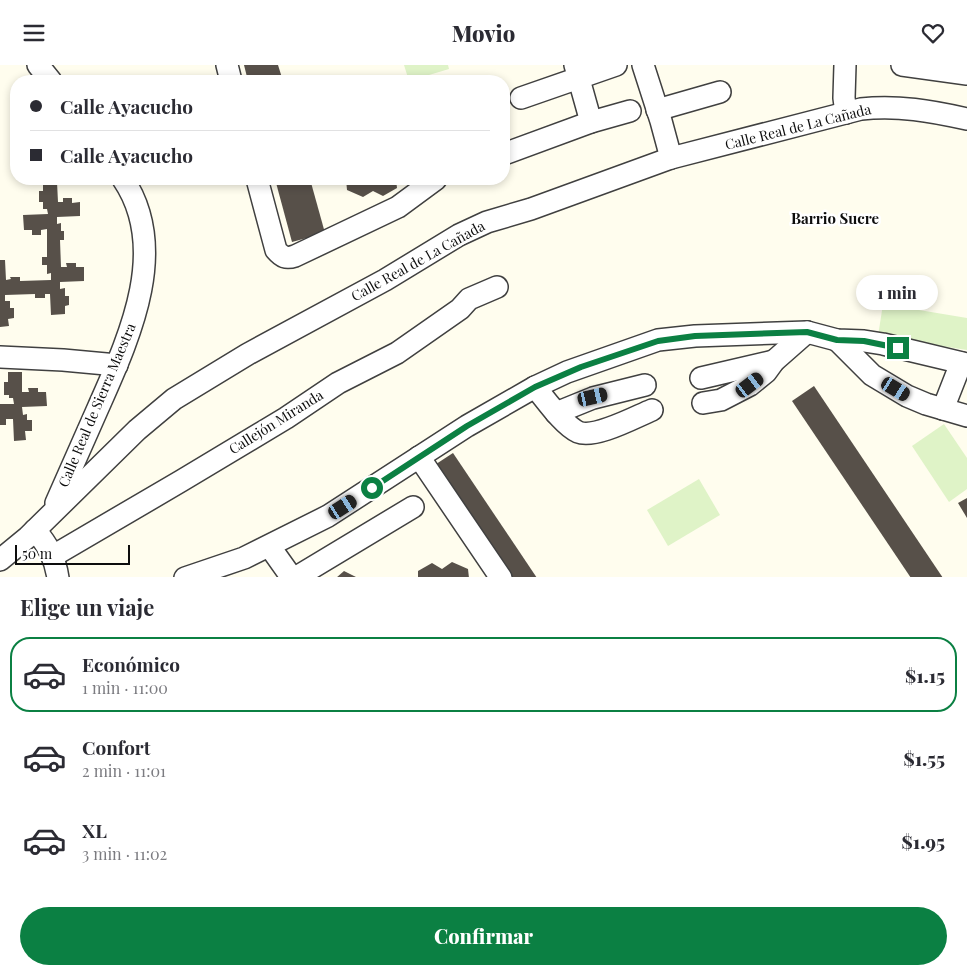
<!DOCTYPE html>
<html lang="es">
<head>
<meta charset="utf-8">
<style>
  body { margin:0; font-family:"Playfair Display",serif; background:#f2f2f3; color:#2b2b33; height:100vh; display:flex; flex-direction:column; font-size:19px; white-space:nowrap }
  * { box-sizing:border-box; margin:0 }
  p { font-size:16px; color:#7c7c81 }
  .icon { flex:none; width:28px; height:28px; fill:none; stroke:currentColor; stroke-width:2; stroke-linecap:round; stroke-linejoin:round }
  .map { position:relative; height:512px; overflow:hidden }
  .sheet { display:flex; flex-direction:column; background:#fff; flex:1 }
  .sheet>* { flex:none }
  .banner { position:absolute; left:10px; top:10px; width:500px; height:110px; border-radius:20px; box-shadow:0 2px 8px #0003; display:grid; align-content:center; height:110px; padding:0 20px; background:#fff }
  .scale { position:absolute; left:15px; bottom:12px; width:115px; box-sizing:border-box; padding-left:5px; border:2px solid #0d0d0d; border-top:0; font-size:14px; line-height:18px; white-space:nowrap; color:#0d0d0d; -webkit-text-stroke:4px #fff; paint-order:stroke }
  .end { position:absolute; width:22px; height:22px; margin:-11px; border:6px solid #0b8043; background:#fff; box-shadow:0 0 0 2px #fff }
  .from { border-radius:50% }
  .bubble { position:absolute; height:35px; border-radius:18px; background:#fff; box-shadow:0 2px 8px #0003; font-size:16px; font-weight:800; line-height:35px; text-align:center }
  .car { position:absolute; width:15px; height:30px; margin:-15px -8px; border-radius:6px; box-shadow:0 0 4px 1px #0007; background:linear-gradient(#222 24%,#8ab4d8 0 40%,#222 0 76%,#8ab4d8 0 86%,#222 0) }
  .banner b { display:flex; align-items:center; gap:18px; height:48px; font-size:19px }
  .banner b+b { border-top:1px solid #e1e1e2 }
  .banner i { width:12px; height:12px; background:#2b2b33 }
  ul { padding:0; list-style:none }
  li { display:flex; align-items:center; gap:15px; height:75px; margin:0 10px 8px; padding:0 10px; border:2px solid transparent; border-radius:20px }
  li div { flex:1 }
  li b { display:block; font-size:19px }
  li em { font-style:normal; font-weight:800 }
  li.active { border-color:#0b8043 }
  li>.icon { width:45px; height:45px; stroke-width:1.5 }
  h2 { padding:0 20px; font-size:22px; line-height:60px }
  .primary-button { display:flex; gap:10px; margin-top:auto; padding:10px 20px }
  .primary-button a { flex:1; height:58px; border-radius:30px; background:#0b8043; color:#fff; font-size:20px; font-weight:800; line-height:58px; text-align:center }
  header { display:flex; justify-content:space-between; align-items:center; height:65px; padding:0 20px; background:#fff; font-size:22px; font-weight:800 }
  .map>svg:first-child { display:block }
</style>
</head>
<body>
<header><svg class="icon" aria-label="menu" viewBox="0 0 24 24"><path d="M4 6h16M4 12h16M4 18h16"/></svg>Movio<svg class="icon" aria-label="heart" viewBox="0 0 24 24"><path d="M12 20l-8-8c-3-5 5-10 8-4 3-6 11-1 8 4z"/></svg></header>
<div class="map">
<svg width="967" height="513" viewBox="0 0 967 513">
  <rect width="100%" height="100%" fill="#fffdee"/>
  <g fill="#dff3c7">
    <polygon points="404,0 448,0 449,4 409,16"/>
    <polygon points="883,239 967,253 967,285 878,271"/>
    <polygon points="944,359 967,393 967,424 949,437 912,381"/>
    <polygon points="699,414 720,450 668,481 647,445"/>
  </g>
  <g fill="#575049">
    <polygon points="244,0 278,0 283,16 248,16"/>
    <polygon points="275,114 310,114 325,168 292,177"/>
    <polygon points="346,114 396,114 397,123 383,131 373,126 363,132 347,125"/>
    <polygon points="57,117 58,137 63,137 63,133 72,133 72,138 80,137 80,151 57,152 57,159 61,158 61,166 64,166 64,175 60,175 61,202 67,202 66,198 76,198 76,202 84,202 84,216 60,217 60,224 65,223 65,231 69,231 69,240 65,241 65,249 51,250 50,229 45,229 45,233 35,233 35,229 5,230 5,236 10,236 10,243 14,243 14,253 8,254 9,261 0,262 0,195 5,195 6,215 11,214 10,212 20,212 20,216 51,215 51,208 47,209 47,200 42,200 42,192 47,192 47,164 41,165 41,170 32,170 32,165 24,165 23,150 48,149 47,144 43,144 43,137 39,137 39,126 43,126 43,118"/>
    <polygon points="8,307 22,307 22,327 29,327 28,323 38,323 38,327 46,327 47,341 22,342 23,350 27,349 27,355 32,355 32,366 25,366 26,375 14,376 13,354 6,354 6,360 0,360 0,339 14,339 13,333 9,333 9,330 4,330 4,317 8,317"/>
    <polygon points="814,321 943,513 911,513 792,336"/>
    <polygon points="453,388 537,513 504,513 430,403"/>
    <polygon points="967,433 967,453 958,438"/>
    <polygon points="452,497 468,504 469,513 418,513 418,506 432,498 442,504"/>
    <polygon points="344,506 358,513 336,513"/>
  </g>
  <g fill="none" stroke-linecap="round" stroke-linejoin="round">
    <g stroke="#404040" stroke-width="24">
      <g id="minor">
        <polyline points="38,0 51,16"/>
        <polyline points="227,0 231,16"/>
        <polyline points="575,0 591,57"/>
        <polyline points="643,0 661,56 671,93"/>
        <polyline points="845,0 844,33 846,48"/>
        <polyline points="902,0 967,9"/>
        <polyline points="521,33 616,0"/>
        <polyline points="657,45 720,27"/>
        <polyline points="504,89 591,57 630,46"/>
        <path d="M257 114 276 185C282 192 286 194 295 191L398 142 436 114"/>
        <polyline points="837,275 872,310 907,331 926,339 967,351"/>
        <polyline points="0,292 63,295 117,300"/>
        <polyline points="701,313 774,296"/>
        <path d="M535 322C546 335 563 360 578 367 595 374 635 352 652 345"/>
        <polyline points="703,338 721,335 750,320 766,307 774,296 807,267"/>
        <polyline points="943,344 961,298"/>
        <polyline points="556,348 593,333 645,320"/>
        <polyline points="419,392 501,513"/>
        <path d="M56 438C70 406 84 375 98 343 128 275 171 185 123 114"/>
        <path d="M35 465C48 480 55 493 58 513"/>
        <polyline points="270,482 292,513"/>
        <polyline points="53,491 181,416 286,353 338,318 397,288 460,244 469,234 497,222"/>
        <path d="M0 495 28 472 137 365 174 334 248 289 385 215 459 170 487 157 531 144 671 93 861 44C898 40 931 46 967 54"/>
        <polyline points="185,513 244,493 328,451 467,361 535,322 567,307 658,275 695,271 807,267 837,275 864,276 883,279 967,299"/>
        <polyline points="295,513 413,442"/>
      </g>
    </g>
    <use href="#minor" stroke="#fff" stroke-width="21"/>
  </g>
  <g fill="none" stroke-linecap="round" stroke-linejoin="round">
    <polyline stroke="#0b8043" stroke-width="6" points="372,423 467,361 535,322 581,302 658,276 695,271 807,267 837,275 864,276 898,283"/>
  </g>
  <g text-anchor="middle" stroke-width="5" stroke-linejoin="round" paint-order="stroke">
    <g font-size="14" fill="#0d0d0d" stroke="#fff">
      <text transform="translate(798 62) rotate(-14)" y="5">Calle Real de La Cañada</text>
      <text transform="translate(418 196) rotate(-29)" y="5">Calle Real de La Cañada</text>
      <text transform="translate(97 340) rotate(-67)" y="5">Calle Real de Sierra Maestra</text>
      <text transform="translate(276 357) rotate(-32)" y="5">Callejón Miranda</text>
    </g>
    <g font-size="15" font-weight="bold" fill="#0d0d0d" stroke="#fff">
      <text x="835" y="159">Barrio Sucre</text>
    </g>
  </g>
</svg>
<div class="scale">50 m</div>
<i class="end from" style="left:372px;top:423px"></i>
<i class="end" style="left:898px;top:283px"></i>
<div class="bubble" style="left:856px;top:210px;width:82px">1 min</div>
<i class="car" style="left:750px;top:320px;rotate:53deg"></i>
<i class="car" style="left:896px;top:324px;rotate:121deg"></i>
<i class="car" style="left:593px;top:332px;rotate:77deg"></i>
<i class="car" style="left:343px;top:442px;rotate:57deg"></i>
<div class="banner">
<b><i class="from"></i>Calle Ayacucho</b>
<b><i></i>Calle Ayacucho</b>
</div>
</div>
<section class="sheet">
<h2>Elige un viaje</h2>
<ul>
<li class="active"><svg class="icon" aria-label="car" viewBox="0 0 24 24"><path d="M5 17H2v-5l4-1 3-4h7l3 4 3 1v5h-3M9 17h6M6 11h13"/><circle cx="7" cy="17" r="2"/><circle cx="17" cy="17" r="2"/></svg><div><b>Económico</b><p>1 min · 11:00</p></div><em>$1.15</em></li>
<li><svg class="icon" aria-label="car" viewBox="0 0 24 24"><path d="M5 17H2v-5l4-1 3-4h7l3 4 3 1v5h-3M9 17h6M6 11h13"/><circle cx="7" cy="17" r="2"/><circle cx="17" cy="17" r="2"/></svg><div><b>Confort</b><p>2 min · 11:01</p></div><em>$1.55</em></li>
<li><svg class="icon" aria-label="car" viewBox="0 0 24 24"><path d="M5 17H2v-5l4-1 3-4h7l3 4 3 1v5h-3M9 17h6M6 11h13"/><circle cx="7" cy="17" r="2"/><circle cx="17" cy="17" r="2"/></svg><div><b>XL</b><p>3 min · 11:02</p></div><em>$1.95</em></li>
</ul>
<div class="primary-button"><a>Confirmar</a></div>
</section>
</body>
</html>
